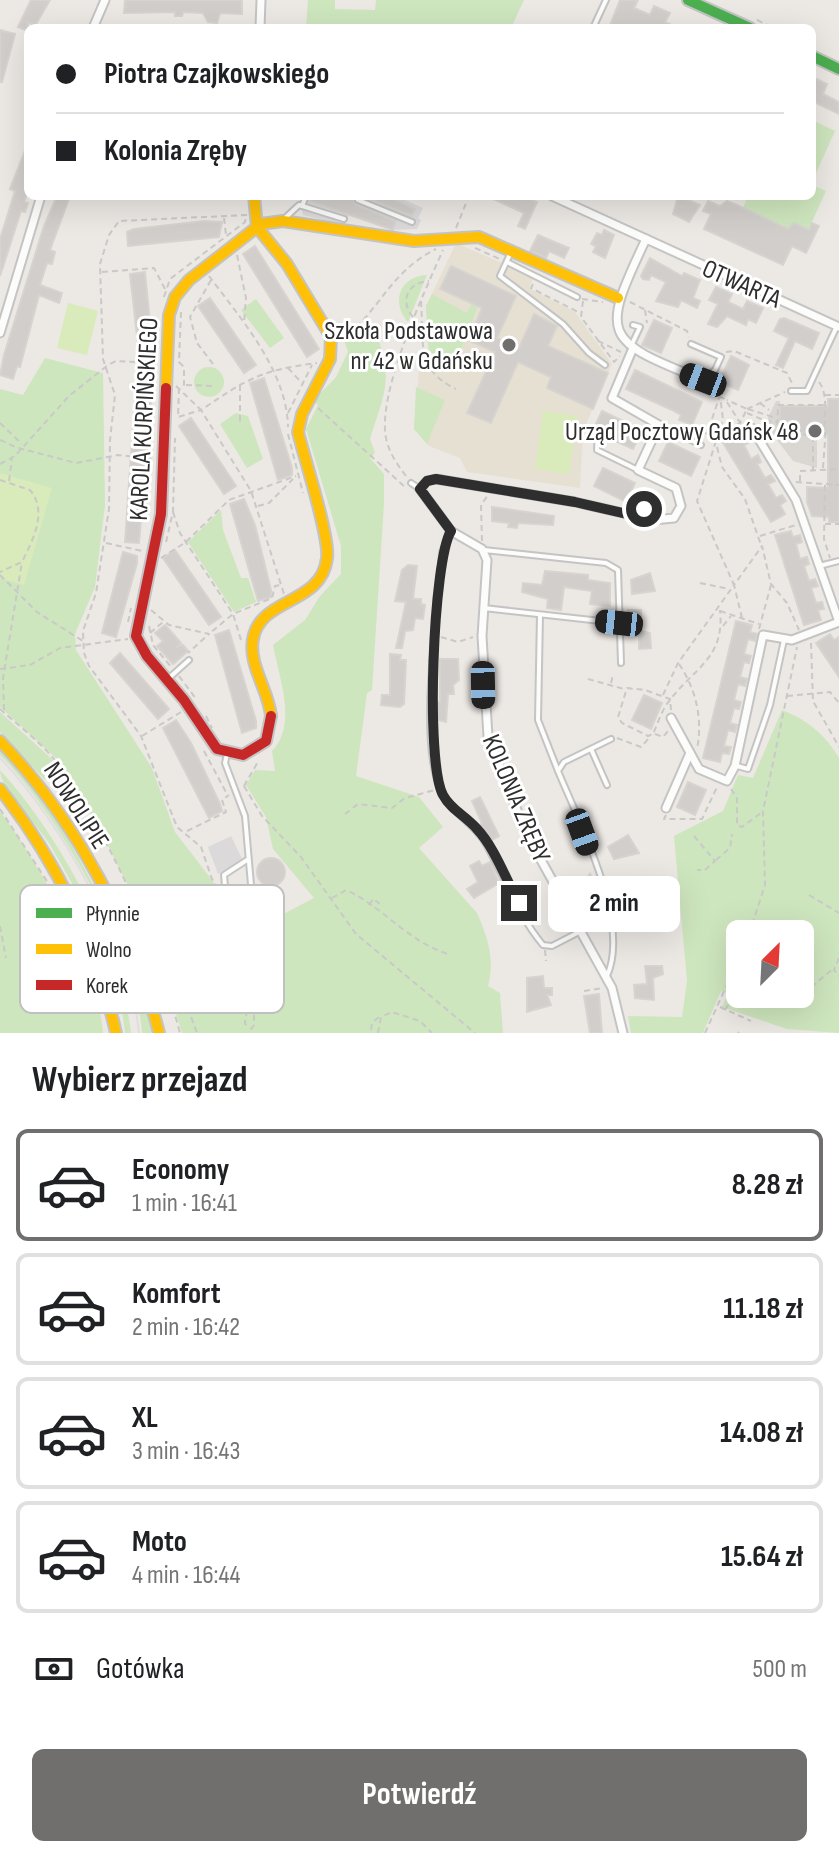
<!DOCTYPE html>
<html lang="pl">
<head>
<meta charset="utf-8">
<style>
  body { margin:0; font-family:"Sofia Sans Condensed",sans-serif; background:#f2f2f2; color:#202124; height:100vh; display:flex; flex-direction:column; font-size:30px; white-space:nowrap }
  * { box-sizing:border-box; margin:0 }
  p { font-size:26px; color:#757577 }
  .icon { flex:none; width:44px; height:44px; fill:none; stroke:currentColor; stroke-width:2; stroke-linecap:round; stroke-linejoin:round }
  .map { position:relative; height:1033px; overflow:hidden }
  .sheet { display:flex; flex-direction:column; background:#fff; flex:1 }
  .sheet>* { flex:none }
  .hud { position:absolute; left:24px; top:24px; width:792px; height:176px; border-radius:12px; box-shadow:0 8px 32px #0002; display:grid; align-content:center; height:176px; padding:0 32px; background:#fff }
  .needle { width:52px; rotate:24deg }
  .buttons { position:absolute; left:726px; top:920px; display:grid; gap:16px }
  .buttons a { display:grid; place-items:center; width:88px; height:88px; border-radius:12px; background:#fff; box-shadow:0 8px 32px #0002; font-size:40px }
  .end { position:absolute; width:36px; height:36px; margin:-18px; border:10px solid #2e2e2e; background:#fff; box-shadow:0 0 0 4px #fff }
  .from { border-radius:50% }
  .bubble { position:absolute; height:56px; border-radius:12px; background:#fff; box-shadow:0 8px 32px #0002; font-size:26px; font-weight:700; line-height:56px; text-align:center }
  .car { position:absolute; width:24px; height:48px; margin:-24px -12px; border-radius:10px; box-shadow:0 0 6px 2px #0007; background:linear-gradient(#222 24%,#8ab4d8 0 40%,#222 0 76%,#8ab4d8 0 86%,#222 0) }
  .hud b { display:flex; align-items:center; gap:28px; height:76px; font-size:30px }
  .hud b+b { border-top:2px solid #e0e0e0 }
  .hud i { width:20px; height:20px; background:#202124 }
  ul { padding:0; list-style:none }
  li { display:flex; align-items:center; gap:24px; height:112px; margin:0 16px 12px; padding:0 16px; border:4px solid #e0e0e0; border-radius:12px }
  li div { flex:1 }
  li b { display:block; font-size:30px }
  li em { font-style:normal; font-weight:700 }
  li.on { border-color:#706f6e }
  li>.icon { width:72px; height:72px; stroke-width:1.5 }
  h2 { padding:0 32px; font-size:36px; line-height:96px }
  .pay { display:flex; align-items:center; gap:20px; height:88px; padding:0 32px; font-size:30px }
  .pay p { margin-inline-start:auto }
  .primary-button { display:flex; gap:16px; margin-top:auto; padding:16px 32px }
  .primary-button a { flex:1; height:92px; border-radius:12px; background:#706f6e; color:#fff; font-size:32px; font-weight:700; line-height:92px; text-align:center }
  .map>svg:first-child { display:block }
</style>
</head>
<body>
<div class="map">
<svg width="839" height="1033" viewBox="0 0 839 1033">
  <rect width="100%" height="100%" fill="#ece8e4"/>
  <g fill="#dcd9db">
    <polygon points="299,196 396,196 423,208 418,218 421,220 417,229 393,230 349,214 345,225 303,215"/>
    <polygon points="231,836 243,861 218,874 208,847"/>
  </g>
  <polygon fill="#e6e0d3" points="456,243 534,277 529,288 575,312 612,364 583,431 580,488 467,472 460,458 429,446 414,429 420,359 429,358 426,306"/>
  <g fill="#cee6be" fill-rule="evenodd">
    <polygon points="308,0 335,0 335,9 375,10 376,0 524,0 511,28 306,28"/>
    <polygon points="812,120 835,131 812,182"/>
    <polygon points="812,185 826,191 805,237 743,208 747,198 742,196 812,196"/>
    <path d="M427 275 408 322C390 302 400 276 427 275Z"/>
    <polygon points="432,294 467,313 472,303 478,306 453,370 429,359 426,306"/>
    <polygon points="256,299 284,338 270,348 241,310"/>
    <path d="M360 329 376 333C394 379 384 395 370 439L375 453 370 458 384 474V504L372 690 367 693 356 776 419 797 443 827 419 848 477 913C488 938 495 959 488 986L500 993 503 1033H182L150 929 103 836 58 760 0 707V389L23 395 45 358 103 373 105 505 95 587 75 634 76 650 152 768 175 832 251 931 314 898 273 849 266 817 246 785 255 770 275 771 272 751C298 724 279 678 273 645L305 620 320 596 341 574V546L306 429 318 405 313 401 336 377 348 352 344 340Z"/>
    <circle cx="209" cy="382" r="15"/>
    <polygon points="416,387 445,400 427,444 414,429"/>
    <polygon points="236,413 248,416 263,459 247,468 220,424"/>
    <polygon points="221,510 223,530 241,578 248,578 256,602 234,612 188,542"/>
    <path d="M782 710C806 719 826 735 839 758V1033L787 1029 722 1007 728 993 721 991 703 1033H631L628 1016 682 1017 687 981 674 836 723 811 738 775 753 778ZM800 934V994H740V934Z"/>
    <polygon points="0,712 54,761 61,772 45,780 0,732"/>
    <path d="M0 748C49 798 79 856 110 918 128 956 146 992 154 1033H142C137 952 57 812 0 755Z"/>
    <path d="M0 770C58 833 121 947 131 1033H125C119 970 83 900 50 845 39 826 0 789 0 770Z"/>
    <path d="M0 811C41 868 97 963 103 1033H0Z"/>
  </g>
  <g fill="#d9eabb">
    <polygon points="68,303 98,311 87,355 57,348"/>
    <polygon points="543,411 578,416 569,474 535,469"/>
    <polygon points="0,473 52,488 24,585 0,578"/>
  </g>
  <polygon fill="#dad6d2" points="776,401 780,401 780,433 817,433 817,468 793,461 765,424"/>
  <g fill="#d1cecb" stroke="#d7d4d0" stroke-width="2">
    <polygon points="31,0 50,0 35,26 28,22 28,31 18,27"/>
    <polygon points="125,0 242,0 242,14 220,13 217,23 208,22 203,13 183,12 182,16 175,16 175,12 124,13"/>
    <polygon points="620,0 638,0 634,8 650,15 654,6 670,13 665,22 678,28 609,28"/>
    <polygon points="0,30 15,34 2,82 0,82"/>
    <polygon points="812,77 827,84 823,94 839,102 839,114 812,101"/>
    <polygon points="26,148 28,191 24,202 28,203 25,212 21,211 0,276 0,239 15,191 10,189"/>
    <polygon points="57,196 70,196 50,250 55,252 52,264 47,263 40,285 62,293 59,303 39,295 20,367 17,366 13,379 0,375 4,355 44,226"/>
    <polygon points="311,196 351,196 356,205 396,221 393,230 310,201"/>
    <polygon points="362,196 387,196 415,209 412,216"/>
    <polygon points="487,196 524,197 537,202 525,229 518,226 524,213"/>
    <polygon points="678,196 700,205 689,222 673,214"/>
    <polygon points="708,201 720,206 727,201 737,205 788,229 794,223 809,230 812,223 819,226 806,253 792,246 783,265 704,229 711,214 703,211"/>
    <polygon points="204,221 222,222 219,237 128,246 127,232 134,229"/>
    <polygon points="604,230 614,235 605,258 593,252 596,246 591,244 597,233 602,235"/>
    <polygon points="538,235 569,248 564,258 549,251 546,258 530,251"/>
    <polygon points="255,246 319,349 307,357 243,254"/>
    <polygon points="650,258 682,276 684,273 700,280 693,298 700,301 697,308 681,300 678,307 656,301 666,282 651,275 649,280 643,279 641,276"/>
    <polygon points="451,266 516,296 497,338 519,348 534,314 557,326 548,346 608,373 593,409 547,388 551,377 518,362 491,423 467,413 495,352 472,342 476,334 472,332 482,308 440,289"/>
    <polygon points="145,272 153,353 139,354 130,274"/>
    <polygon points="716,287 732,294 728,302 743,309 747,301 763,308 756,323 748,319 746,325 727,316 717,327 708,324 718,304 709,300"/>
    <polygon points="210,298 256,365 244,373 198,306"/>
    <polygon points="784,318 819,333 812,349 795,341 783,368 776,365 789,338 774,331 780,319"/>
    <polygon points="654,320 672,328 661,353 642,345"/>
    <polygon points="731,356 749,365 738,390 719,382"/>
    <polygon points="137,367 152,368 153,375 139,543 125,542"/>
    <polygon points="635,370 702,402 692,425 679,420 681,415 672,410 626,389"/>
    <polygon points="264,378 292,468 292,475 278,480 250,383"/>
    <polygon points="828,399 839,399 839,522 829,522 829,517 812,516 807,502 807,487 828,488 828,434 780,433 780,406 828,406"/>
    <polygon points="602,411 646,432 643,438 639,436 633,449 604,436 600,427 593,430"/>
    <polygon points="191,418 236,486 224,494 179,426"/>
    <polygon points="737,433 740,439 746,435 750,442 744,445 751,459 758,455 761,462 757,464 765,478 771,475 775,481 768,484 776,498 782,495 786,501 780,505 785,514 771,522 722,441"/>
    <polygon points="668,442 700,457 691,476 659,461"/>
    <polygon points="603,468 635,483 626,502 594,486"/>
    <polygon points="244,499 255,525 271,590 271,597 258,601 230,504"/>
    <polygon points="492,507 554,516 553,525 518,523 517,528 508,527 509,523 492,521"/>
    <polygon points="791,531 793,537 800,535 802,542 796,544 800,559 807,557 809,564 804,566 809,581 815,579 818,586 811,588 816,603 822,602 824,609 818,610 821,620 804,625 775,535"/>
    <polygon points="175,550 221,617 209,625 163,558"/>
    <polygon points="123,552 137,556 137,563 116,637 102,633"/>
    <polygon points="408,565 417,566 413,599 421,599 421,604 425,605 423,619 415,618 413,630 405,631 402,648 396,648 406,602 395,601 402,570"/>
    <polygon points="545,571 588,575 588,580 610,583 610,606 590,604 592,591 564,587 561,610 547,608 548,599 522,592 523,583 542,585"/>
    <polygon points="650,573 655,591 632,594 631,580"/>
    <polygon points="628,610 641,610 641,631 650,633 651,648 639,649 639,636 632,636 632,619 627,619"/>
    <polygon points="736,621 752,625 750,632 757,634 755,641 748,639 744,654 751,656 749,663 744,662 740,677 747,679 745,686 738,684 734,700 741,702 739,709 734,708 730,723 737,725 735,732 728,730 724,746 731,747 729,754 722,753 720,762 703,758"/>
    <polygon points="165,625 181,643 176,647 183,645 188,651 173,664 157,646 163,641 155,633"/>
    <polygon points="229,630 256,721 256,728 242,733 215,635"/>
    <polygon points="830,634 834,640 839,637 839,677 816,643"/>
    <polygon points="120,653 169,709 158,719 110,663"/>
    <polygon points="390,654 401,655 400,660 406,660 404,704 400,707 381,705 382,695 390,695"/>
    <polygon points="440,659 458,659 459,680 453,685 454,694 448,694 446,722 435,719 435,702 440,702"/>
    <polygon points="644,695 662,703 651,729 632,720"/>
    <polygon points="176,720 191,743 220,804 222,811 209,818 163,728"/>
    <polygon points="688,782 706,790 695,815 677,807"/>
    <polygon points="480,797 499,836 490,841 478,826 482,823 472,801"/>
    <polygon points="628,835 639,853 614,859 608,847"/>
    <circle cx="271" cy="872" r="14"/>
    <polygon points="479,861 482,866 490,862 499,883 474,898 467,889 478,882 470,866"/>
    <polygon points="590,874 603,903 605,917 601,919 595,903 583,910 579,904 592,897 584,882"/>
    <polygon points="645,966 662,966 663,974 653,978 654,1000 635,998 634,985 647,984"/>
    <polygon points="543,976 544,988 552,988 552,995 547,995 551,1005 527,1012 527,978"/>
    <polygon points="599,994 602,1033 590,1033 584,996"/>
  </g>
  <g fill="none" stroke-linecap="round" stroke-linejoin="round">
    <g stroke="#c5c4c5" stroke-width="8">
      <g id="lane">
        <polyline points="593,28 606,0"/>
        <polyline points="356,196 358,200 412,222"/>
        <polyline points="302,206 306,196"/>
        <polyline points="284,219 299,205 344,219"/>
        <polyline points="511,252 500,276 563,324 589,353 605,365"/>
        <polyline points="507,262 577,297"/>
        <polyline points="632,344 640,327 633,325"/>
        <polyline points="691,344 721,357 715,370 703,379"/>
        <polyline points="791,391 807,391 837,326"/>
        <polyline points="659,425 701,445"/>
        <polyline points="598,432 597,450 638,470"/>
        <polyline points="411,483 420,489"/>
        <path d="M450 533 442 552C439 611 416 745 443 795 454 815 475 824 486 844 504 877 519 917 543 945L552 946 581 931"/>
        <polyline points="484,550 606,563 618,570 621,663"/>
        <polyline points="819,566 839,561"/>
        <polyline points="484,608 619,623"/>
        <polyline points="540,615 538,720 558,771"/>
        <polyline points="169,678 189,660"/>
        <polyline points="591,749 607,785"/>
        <polyline points="227,754 225,763 245,816 254,919"/>
        <polyline points="737,766 748,769 770,705 784,640"/>
        <polyline points="225,886 224,875 247,860"/>
        <path d="M607 976C631 923 580 824 558 771L564 762 611 739"/>
      </g>
    </g>
    <g stroke="#c5c4c5" stroke-width="11">
      <g id="street">
        <polyline points="93,28 105,0"/>
        <polyline points="260,28 261,0"/>
        <polyline points="552,196 839,327"/>
        <path d="M646 239C600 336 602 340 703 380"/>
        <polyline points="0,333 41,196"/>
        <polyline points="752,428 796,500 839,622"/>
        <polyline points="671,718 699,769 727,781 735,766 763,635 792,640 839,622"/>
        <polyline points="666,808 690,753"/>
        <polyline points="623,1033 612,988 526,833 488,737 482,636 487,560 482,549 451,531 420,489 427,481 436,479 575,502 653,520 674,518 681,506 676,488 638,470 659,425 612,398 633,348"/>
      </g>
    </g>
    <g stroke="#c5c4c5" stroke-width="14">
      <g id="fast">
        <polyline points="688,0 750,28"/>
        <polyline points="812,56 839,69"/>
      </g>
    </g>
    <g stroke="#c5c4c5" stroke-width="14">
      <g id="slow">
        <path d="M254 196 257 227 287 264 331 337 330 359 302 414 298 432C304 457 330 537 327 558 322 605 260 597 253 639 248 665 269 691 271 716"/>
        <polyline points="166,388 169,315 175,297 189,280 261,224 283,221 414,241 479,237 618,298"/>
        <path d="M0 741C78 823 131 924 159 1033"/>
        <path d="M0 789C58 863 95 941 116 1033"/>
      </g>
    </g>
    <g stroke="#c5c4c5" stroke-width="14">
      <polyline id="jam" points="166,388 161,514 136,636 147,656 184,700 217,749 243,755 266,741 271,716"/>
    </g>
    <g stroke="#c9c9c8" stroke-width="2" stroke-dasharray="6 4" stroke-linecap="butt">
      <polyline points="757,20 774,28"/>
      <polyline points="247,215 119,221 109,235 100,264 103,359 115,395 110,440 109,509 96,593 83,631 84,653 89,666 141,736 177,827 201,847 212,879 231,912 244,962 254,976 254,1025 248,1033"/>
      <polyline points="224,218 226,235"/>
      <polyline points="456,228 469,196"/>
      <polyline points="475,248 502,260"/>
      <polyline points="237,255 246,298 244,323"/>
      <polyline points="102,272 154,268 165,289"/>
      <path d="M209 276C241 319 287 371 288 427"/>
      <polyline points="211,280 190,317 197,343 213,364"/>
      <polyline points="533,284 531,288 578,312"/>
      <polyline points="164,297 170,279 245,222 246,217"/>
      <polyline points="582,299 603,302"/>
      <path d="M421 301C424 340 415 370 456 389"/>
      <polyline points="583,301 581,317 614,362 620,356"/>
      <polyline points="630,302 687,331 689,337"/>
      <polyline points="645,310 647,323"/>
      <polyline points="181,312 179,362 184,367 184,385 181,389"/>
      <path d="M413 317C399 301 408 282 429 281"/>
      <path d="M341 340C380 312 388 273 436 249"/>
      <polyline points="598,341 621,352"/>
      <polyline points="726,352 734,351 787,373 792,383"/>
      <polyline points="288,368 302,383"/>
      <path d="M819 382C829 395 824 419 824 435L777 434 778 405H824"/>
      <polyline points="186,385 213,386"/>
      <polyline points="240,385 240,423"/>
      <path d="M176 386 201 410C247 379 261 370 317 363"/>
      <polyline points="179,388 178,417 201,410 251,491 284,594"/>
      <polyline points="701,388 725,399 744,429"/>
      <polyline points="825,395 839,395"/>
      <polyline points="760,403 769,410"/>
      <polyline points="318,408 405,487"/>
      <polyline points="747,409 785,392"/>
      <polyline points="748,409 776,418"/>
      <polyline points="288,413 312,365"/>
      <polyline points="747,413 766,421 778,422"/>
      <polyline points="0,423 22,444"/>
      <polyline points="288,434 303,493"/>
      <polyline points="720,435 740,423 747,409 727,400"/>
      <polyline points="813,436 813,470"/>
      <polyline points="698,437 700,431 707,434 719,398"/>
      <polyline points="0,440 18,448 76,463 118,455 153,459"/>
      <polyline points="717,447 722,467 745,499 761,545"/>
      <polyline points="0,464 15,456 69,396 108,365 116,361 158,363"/>
      <polyline points="823,468 826,428"/>
      <path d="M406 476C397 464 389 453 386 438 377 393 424 293 443 250"/>
      <path d="M0 480 30 490C48 511 33 540 22 562L0 572"/>
      <polyline points="9,481 12,459"/>
      <polyline points="800,481 800,471 839,469"/>
      <polyline points="796,482 839,485"/>
      <polyline points="825,485 824,539 830,558"/>
      <polyline points="258,506 269,503 293,479"/>
      <polyline points="173,512 180,533 233,614 209,634"/>
      <polyline points="825,524 839,524"/>
      <polyline points="760,536 796,525"/>
      <polyline points="482,541 481,505 488,495"/>
      <polyline points="166,542 173,512 175,438"/>
      <polyline points="106,543 142,551"/>
      <polyline points="161,558 186,542 229,500 296,476"/>
      <polyline points="0,575 37,612 83,641"/>
      <polyline points="700,583 729,589"/>
      <polyline points="151,610 169,625 209,634 188,653"/>
      <polyline points="720,611 759,624"/>
      <polyline points="742,618 734,585 762,546 771,584 787,603 799,630"/>
      <polyline points="128,622 131,608"/>
      <polyline points="149,626 153,645 172,668"/>
      <polyline points="723,626 731,616"/>
      <polyline points="759,629 771,585"/>
      <polyline points="150,633 163,622"/>
      <polyline points="441,637 458,642 473,637"/>
      <polyline points="241,640 233,614 272,598 275,586 281,585"/>
      <polyline points="811,643 813,701 839,747"/>
      <path d="M679 664C696 689 703 719 697 749"/>
      <polyline points="0,669 30,665 60,648 128,639"/>
      <polyline points="179,676 197,700"/>
      <polyline points="588,679 624,689"/>
      <polyline points="611,683 613,675"/>
      <polyline points="663,695 678,663 734,585 697,501 723,419 720,396"/>
      <polyline points="787,696 830,692 839,703"/>
      <path d="M0 709C19 726 43 744 58 764 114 844 155 939 180 1033"/>
      <polyline points="4,710 3,678 22,562"/>
      <path d="M671 710 670 699 645 690 627 688 618 717 622 723 648 736 653 734C658 723 662 709 670 700 695 667 725 658 720 610"/>
      <polyline points="206,716 212,728"/>
      <polyline points="655,734 663,737 668,731"/>
      <polyline points="142,736 181,712"/>
      <polyline points="617,738 641,747 650,737"/>
      <polyline points="204,751 228,796"/>
      <polyline points="244,786 262,816 301,857 356,934 475,1033"/>
      <polyline points="244,786 259,760"/>
      <polyline points="731,789 737,798 737,825 742,827 761,813"/>
      <polyline points="0,809 50,886 87,964"/>
      <polyline points="345,814 358,804 392,808 405,798 435,790"/>
      <polyline points="666,815 664,819 702,819 717,787"/>
      <polyline points="187,831 226,812 222,800 229,795"/>
      <polyline points="694,836 715,861 705,870 697,870"/>
      <polyline points="716,860 730,848 732,834"/>
      <polyline points="213,884 218,902"/>
      <polyline points="809,895 839,913"/>
      <path d="M332 898 346 890C384 907 407 942 451 955"/>
      <polyline points="369,905 373,899 379,903 375,908"/>
      <polyline points="0,926 6,958"/>
      <polyline points="749,934 765,885 763,811 797,647"/>
      <polyline points="545,950 546,961"/>
      <polyline points="839,958 834,970 839,976"/>
      <path d="M247 971C240 983 245 991 247 1004 248 1011 245 1017 245 1024L250 1027"/>
      <polyline points="163,972 172,972 186,989 187,1006 197,1033"/>
      <polyline points="811,987 834,968"/>
      <polyline points="584,991 603,988"/>
      <polyline points="761,994 782,1003 792,1003"/>
      <polyline points="752,996 758,994"/>
      <polyline points="720,1007 751,1021"/>
      <polyline points="725,1010 730,1002"/>
      <polyline points="371,1030 372,1023 379,1017"/>
      <polyline points="378,1033 381,1017 392,1012 420,1021 432,1033"/>
      <polyline points="705,1033 740,956"/>
      <polyline points="738,1033 739,1032"/>
    </g>
    <use href="#lane" stroke="#fcfcfb" stroke-width="4"/>
    <use href="#street" stroke="#fcfcfb" stroke-width="7"/>
    <use href="#fast" stroke="#4caf50" stroke-width="10"/>
    <use href="#slow" stroke="#ffc107" stroke-width="10"/>
    <use href="#jam" stroke="#c62828" stroke-width="10"/>
    <path stroke="#dfdfe1" stroke-width="2" d="M0 758C61 821 130 945 139 1033"/>
  </g>
  <g fill="none" stroke-linecap="round" stroke-linejoin="round">
    <path stroke="#2e2e2e" stroke-width="10" d="M519 903C506 880 495 848 477 829 466 816 451 810 443 795 425 762 433 560 451 531L420 489 427 481 436 479 575 502 640 517 644 509"/>
  </g>
  <g fill="#706f6e" stroke="#fff" stroke-width="3">
    <circle cx="509" cy="345" r="8"/>
    <circle cx="815" cy="431" r="8"/>
  </g>
  <g text-anchor="middle" stroke-width="6" stroke-linejoin="round" paint-order="stroke">
    <g font-size="26" fill="#2e2e2e" stroke="#fff">
      <text transform="translate(742 283) rotate(24)" y="9">OTWARTA</text>
      <text transform="translate(143 419) rotate(-87)" y="9">KAROLA KURPIŃSKIEGO</text>
      <text transform="translate(517 798) rotate(67)" y="9">KOLONIA ZRĘBY</text>
      <text transform="translate(77 805) rotate(57)" y="9">NOWOLIPIE</text>
    </g>
    <g font-size="26" fill="#2e2e2e" stroke="#fff" text-anchor="end">
      <text x="493" y="339">Szkoła Podstawowa<tspan x="493" dy="30">nr 42 w Gdańsku</tspan></text>
      <text x="799" y="440">Urząd Pocztowy Gdańsk 48</text>
    </g>
  </g>
  <rect x="20" y="885" width="264" height="128" rx="12" fill="#fff" stroke="#c0c0c0" stroke-width="2"/>
  <rect x="36" y="908" width="36" height="10" fill="#4caf50"/>
  <rect x="36" y="944" width="36" height="10" fill="#ffc107"/>
  <rect x="36" y="980" width="36" height="10" fill="#c62828"/>
  <g font-size="22" fill="#2e2e2e">
    <text x="86" y="921">Płynnie</text>
    <text x="86" y="957">Wolno</text>
    <text x="86" y="993">Korek</text>
  </g>
</svg>
<div class="buttons">
<a><svg class="needle" viewBox="-14 -14 28 28"><path d="M0-13l5 13h-10z" fill="#e53935"/><path d="M0 13l5-13h-10z" fill="#757577"/></svg></a>
</div>
<i class="end from" style="left:644px;top:509px"></i>
<i class="end" style="left:519px;top:903px"></i>
<div class="bubble" style="left:548px;top:876px;width:132px">2 min</div>
<i class="car" style="left:703px;top:380px;rotate:291deg"></i>
<i class="car" style="left:619px;top:623px;rotate:276deg"></i>
<i class="car" style="left:483px;top:685px;rotate:179deg"></i>
<i class="car" style="left:582px;top:832px;rotate:160deg"></i>
<div class="hud">
<b><i class="from"></i>Piotra Czajkowskiego</b>
<b><i></i>Kolonia Zręby</b>
</div>
</div>
<section class="sheet">
<h2>Wybierz przejazd</h2>
<ul>
<li class="on"><svg class="icon" aria-label="car" viewBox="0 0 24 24"><path d="M5 17H2v-5l4-1 3-4h7l3 4 3 1v5h-3M9 17h6M6 11h13"/><circle cx="7" cy="17" r="2"/><circle cx="17" cy="17" r="2"/></svg><div><b>Economy</b><p>1 min · 16:41</p></div><em>8.28 zł</em></li>
<li><svg class="icon" aria-label="car" viewBox="0 0 24 24"><path d="M5 17H2v-5l4-1 3-4h7l3 4 3 1v5h-3M9 17h6M6 11h13"/><circle cx="7" cy="17" r="2"/><circle cx="17" cy="17" r="2"/></svg><div><b>Komfort</b><p>2 min · 16:42</p></div><em>11.18 zł</em></li>
<li><svg class="icon" aria-label="car" viewBox="0 0 24 24"><path d="M5 17H2v-5l4-1 3-4h7l3 4 3 1v5h-3M9 17h6M6 11h13"/><circle cx="7" cy="17" r="2"/><circle cx="17" cy="17" r="2"/></svg><div><b>XL</b><p>3 min · 16:43</p></div><em>14.08 zł</em></li>
<li><svg class="icon" aria-label="car" viewBox="0 0 24 24"><path d="M5 17H2v-5l4-1 3-4h7l3 4 3 1v5h-3M9 17h6M6 11h13"/><circle cx="7" cy="17" r="2"/><circle cx="17" cy="17" r="2"/></svg><div><b>Moto</b><p>4 min · 16:44</p></div><em>15.64 zł</em></li>
</ul>
<div class="pay"><svg class="icon" aria-label="cash" viewBox="0 0 24 24"><path d="M3 7h18v10H3z"/><circle cx="12" cy="12" r="2"/></svg>Gotówka<p>500 m</p></div>
<div class="primary-button"><a>Potwierdź</a></div>
</section>
</body>
</html>
